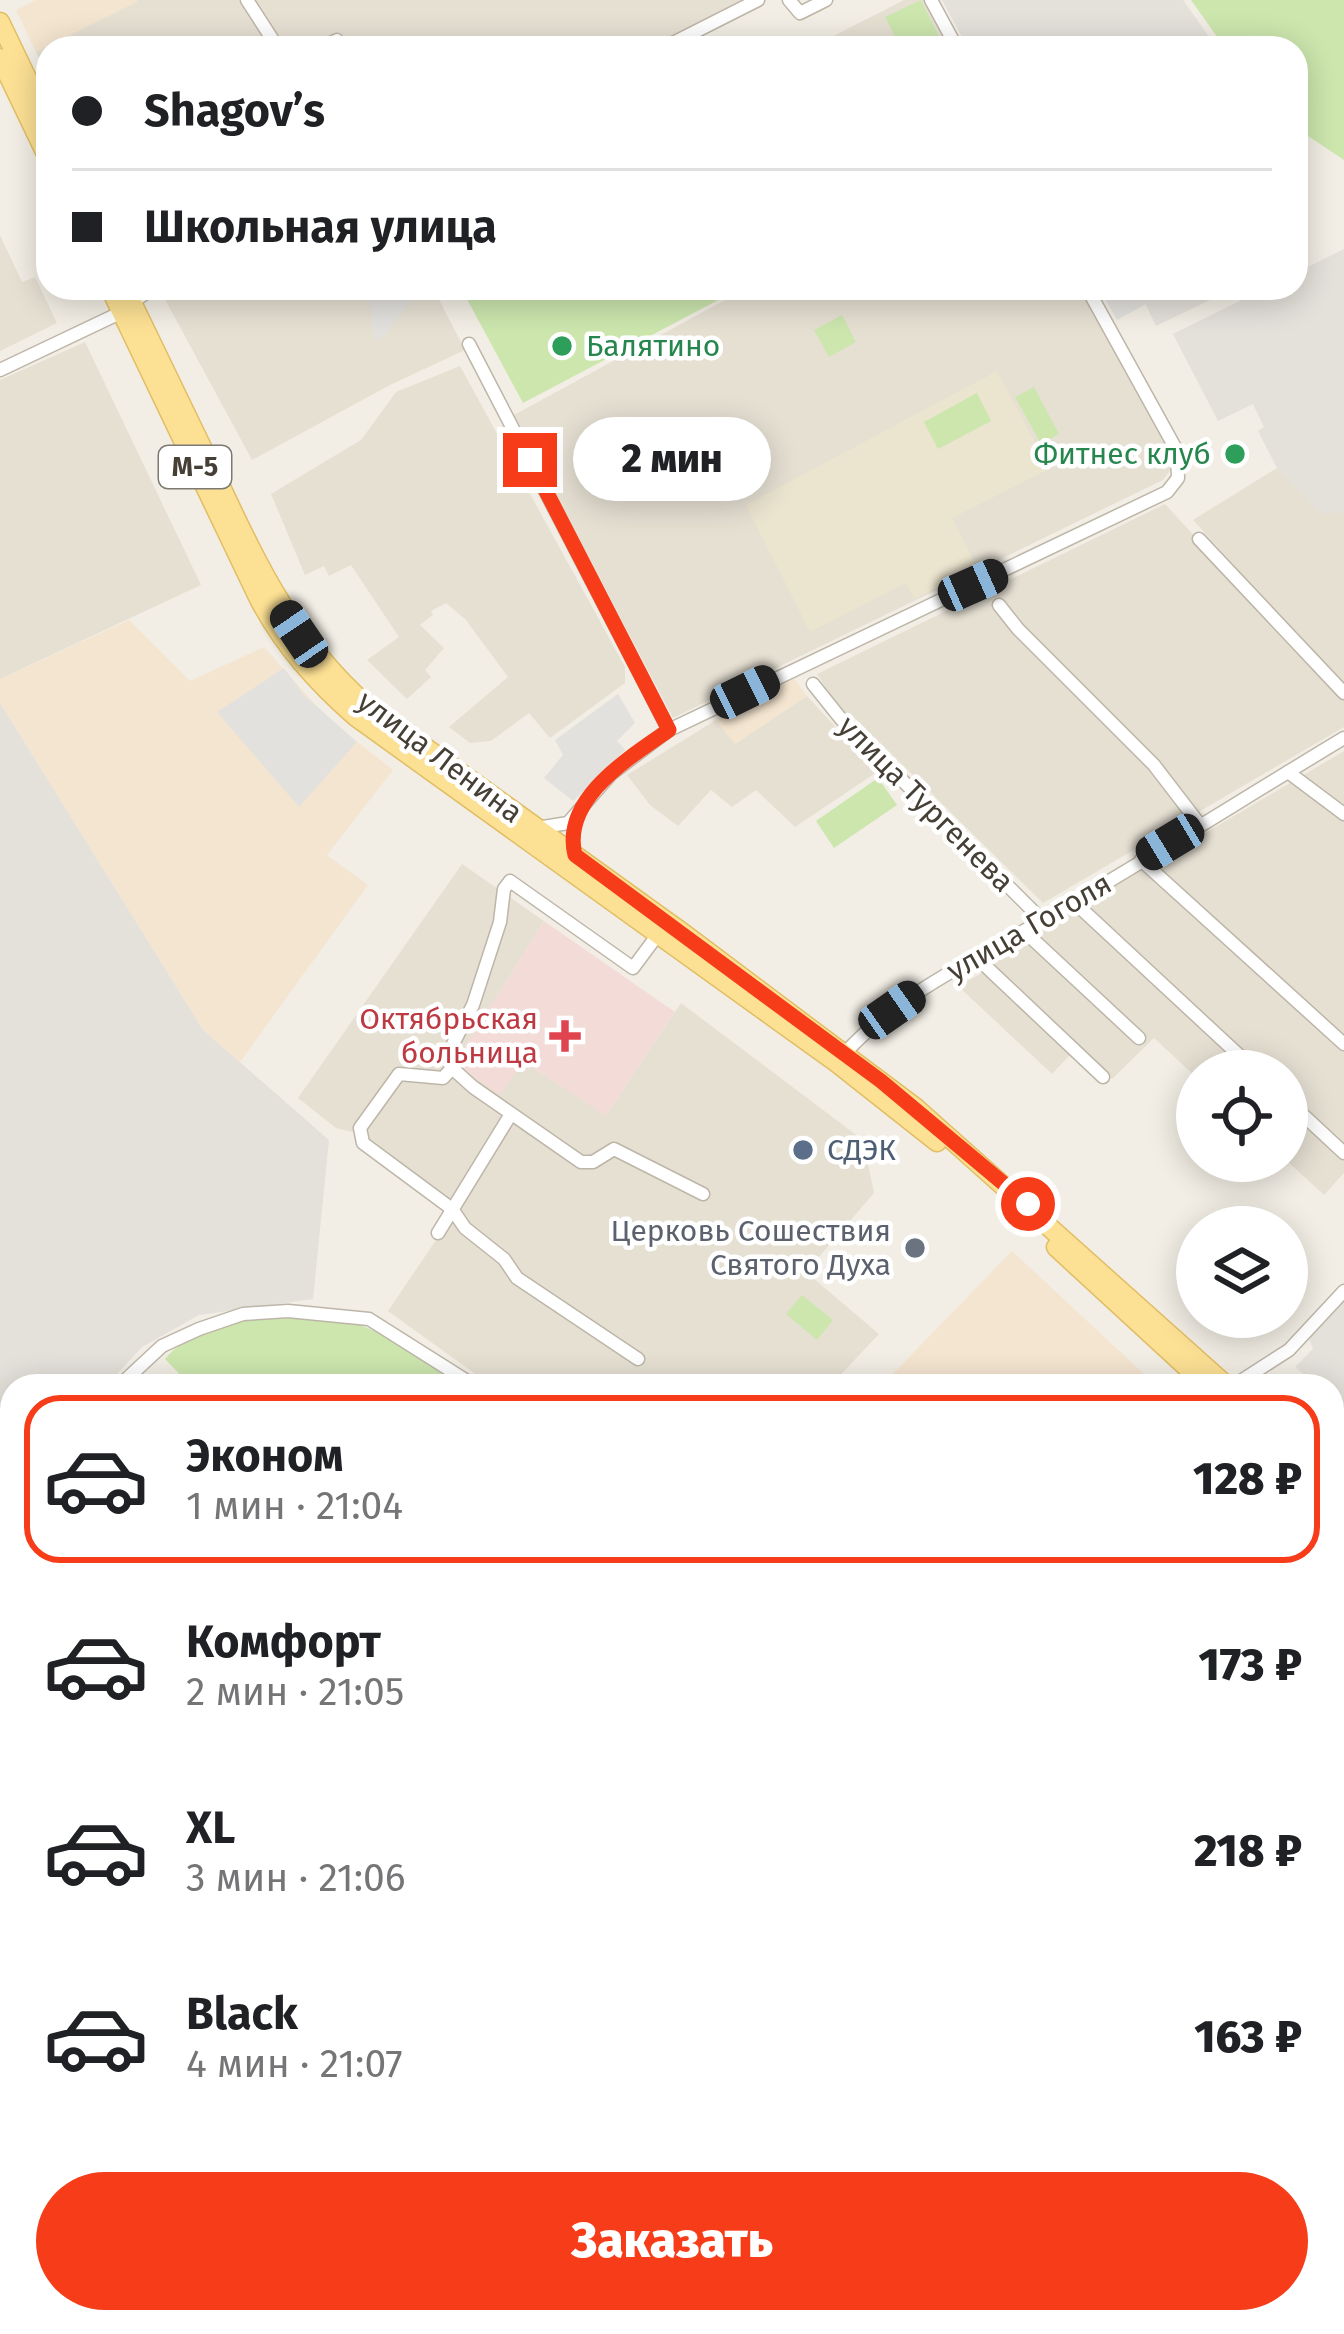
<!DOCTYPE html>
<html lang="ru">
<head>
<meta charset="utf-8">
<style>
  body { margin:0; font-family:"Fira Sans",sans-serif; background:#f6f6f6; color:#202124; height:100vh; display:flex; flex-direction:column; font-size:45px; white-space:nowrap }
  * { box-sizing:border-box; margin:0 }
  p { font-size:39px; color:#757577 }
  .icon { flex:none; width:66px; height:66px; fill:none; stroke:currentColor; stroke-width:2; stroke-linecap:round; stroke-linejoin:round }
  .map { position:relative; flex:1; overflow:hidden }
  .details { position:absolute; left:0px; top:1374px; width:1344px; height:960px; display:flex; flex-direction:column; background:#fff; border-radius:36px 36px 0 0; box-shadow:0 6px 30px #0003 }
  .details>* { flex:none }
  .hud { position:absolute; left:36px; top:36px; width:1272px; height:264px; border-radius:36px; box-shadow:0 6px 30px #0003; display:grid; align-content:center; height:264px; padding:0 36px; background:#fff }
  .fabs { position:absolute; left:1176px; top:1050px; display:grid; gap:24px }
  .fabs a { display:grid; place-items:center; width:132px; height:132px; border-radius:50%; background:#fff; box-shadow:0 6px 30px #0003; font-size:60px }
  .end { position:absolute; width:54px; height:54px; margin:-27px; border:15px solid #f63c18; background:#fff; box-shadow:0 0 0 6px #fff }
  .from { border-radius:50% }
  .bubble { position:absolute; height:84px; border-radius:42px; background:#fff; box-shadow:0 6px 30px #0003; font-size:39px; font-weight:800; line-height:84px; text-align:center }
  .car { position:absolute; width:36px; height:72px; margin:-36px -18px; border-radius:15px; box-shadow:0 0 9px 3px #0007; background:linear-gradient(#222 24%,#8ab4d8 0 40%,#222 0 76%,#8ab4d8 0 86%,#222 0) }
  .hud b { display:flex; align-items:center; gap:42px; height:114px; font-size:45px }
  .hud b+b { border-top:3px solid #e0e0e0 }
  .hud i { width:30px; height:30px; background:#202124 }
  ul { padding:21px 0 0; list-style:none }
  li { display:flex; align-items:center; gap:36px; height:168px; margin:0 24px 18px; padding:0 12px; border:6px solid transparent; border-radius:36px }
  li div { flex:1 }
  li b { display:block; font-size:45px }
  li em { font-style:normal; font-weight:800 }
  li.active { border-color:#f63c18 }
  li>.icon { width:108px; height:108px; stroke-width:1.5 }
  .action { display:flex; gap:24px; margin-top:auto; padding:24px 36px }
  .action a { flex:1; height:138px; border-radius:72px; background:#f63c18; color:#fff; font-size:48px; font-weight:800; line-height:138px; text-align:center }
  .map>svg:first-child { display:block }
</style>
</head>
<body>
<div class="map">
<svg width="1344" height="2334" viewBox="0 0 1344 2334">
  <rect width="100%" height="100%" fill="#f2eee5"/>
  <g fill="#e6e0d3">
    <polygon points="137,0 766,0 664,48 48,48 48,75 36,52"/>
    <polygon points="904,0 927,0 953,48 810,48"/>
    <polygon points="0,235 22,282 35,277 57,323 0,351"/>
    <polygon points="168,288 433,288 465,350 390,385 252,460 161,292"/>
    <polygon points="747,288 1082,288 1169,449 1172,468 1163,480 673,718 514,415"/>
    <polygon points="85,342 201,585 0,679 0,380"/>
    <polygon points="460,366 625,667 625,683 550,738 529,713 491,741 470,743 449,727 508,677 466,620 446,603 431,611 433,615 420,625 444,648 425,670 431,677 407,699 367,660 399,637 351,565 329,576 324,566 305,575 271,494 361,440 396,392"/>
    <polygon points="1277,468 1321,513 1344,512 1344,686 1193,520"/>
    <polygon points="1165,504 1344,699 1344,727 1043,903 856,719 842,713 817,674"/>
    <polygon points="807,696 877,772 795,827 756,790 732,807 711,790 678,826 650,805 627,775 716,720 736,743"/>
    <polygon points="1344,751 1344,1173 1324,1195 1287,1161 1287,1071 1197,1071 1197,1078 1154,1038 1112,1079 990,960"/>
    <polygon points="462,864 544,921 455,1063 523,1061 606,1115 681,1003 863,1140 874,1193 806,1272 879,1334 830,1386 784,1386 778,1382 774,1386 492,1386 388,1311 459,1206 365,1135 336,1128 298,1098"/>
    <polygon points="984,972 1070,1055 1052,1074 958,986"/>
  </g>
  <g fill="#f4e5d0">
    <polygon points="36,0 137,0 137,2 36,52 16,10"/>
    <polygon points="129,620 190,681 264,647 327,718 393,770 327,855 368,885 240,1062 203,1030 0,703 0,679"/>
    <polygon points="793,677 807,696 735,744 716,720"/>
    <polygon points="1012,1251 1157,1386 881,1386"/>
  </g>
  <g fill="#e4e0da">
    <polygon points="942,0 1183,0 1217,48 968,48"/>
    <polygon points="1344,249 1344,512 1321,514 1277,468 1258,431 1264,427 1253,404 1218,421 1173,334 1266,288 1296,288 1296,273"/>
    <polygon points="1138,288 1235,288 1156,326"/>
    <polygon points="0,703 203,1030 329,1140 313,1299 199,1315 142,1347 106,1386 12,1386 12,1451 3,1445 0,1449"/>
    <polygon points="1344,1301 1344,1408 1332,1398 1332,1386 1318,1386 1295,1367 1313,1349 1309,1339"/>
    <polygon points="1343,1735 1344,1736 1344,2128 1332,2124 1332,1748"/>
  </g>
  <polygon fill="#ebe4cf" points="997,371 1049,469 952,518 977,568 915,599 906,583 810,632 746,505"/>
  <polygon fill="#f3dcd8" points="544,921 675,1012 606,1116 523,1061 500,1095 454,1064"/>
  <g fill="#cce6ae">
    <polygon points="921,0 945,48 901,48 885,17"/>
    <polygon points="1191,0 1344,0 1344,160 1296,128 1296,48 1225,48"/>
    <polygon points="461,288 741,288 523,403"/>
    <polygon points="842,315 856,342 829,357 814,330"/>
    <polygon points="1034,387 1059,434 1041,444 1015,397"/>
    <polygon points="977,393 991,421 938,449 924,422"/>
    <polygon points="878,778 897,805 834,848 816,821"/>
    <polygon points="802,1295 833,1320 817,1340 786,1314"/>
    <path d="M289 1315 356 1323 379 1333 462 1386H191L165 1359C194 1325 245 1317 289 1315Z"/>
    <polygon points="1332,1554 1344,1566 1344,1734 1332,1748"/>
    <polygon points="0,1755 12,1767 12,2322 1012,2322 1033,2334 0,2334"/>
    <polygon points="1076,2322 1244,2322 1267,2334 1081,2334"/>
  </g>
  <g fill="#e3e1dd">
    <polygon points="368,288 414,288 417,293 384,336 375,341"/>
    <polygon points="1099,288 1138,288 1146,304 1117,320"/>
    <polygon points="284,668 304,695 357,742 299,807 217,712"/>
    <polygon points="618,694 635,723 617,741 625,750 573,801 544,778 563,755 555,740"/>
  </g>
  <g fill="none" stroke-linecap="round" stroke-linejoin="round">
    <g stroke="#bdb6a8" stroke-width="15">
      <g id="minor">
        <polyline points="247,0 278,48"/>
        <polyline points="789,0 800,13 826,0"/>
        <polyline points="931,0 957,48"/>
        <polyline points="321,48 337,40"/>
        <polyline points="663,48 758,0"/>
        <polyline points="132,302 154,288"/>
        <polyline points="469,344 669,730"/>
        <polyline points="0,370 122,312"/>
        <polyline points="1199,539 1344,693"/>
        <polyline points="999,605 1018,629 1154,765 1200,825"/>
        <polyline points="813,684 841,719 1043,921"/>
        <polyline points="1288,772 1344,814"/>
        <polyline points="537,828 568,823 611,774 669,730 1167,492 1178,478 1177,451 1087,288"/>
        <polyline points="1141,860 1344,1044"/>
        <polyline points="1074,902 1256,1071"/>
        <polyline points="1024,931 1139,1038"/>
        <polyline points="659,933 633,968 510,881 504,889 500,922 473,1005 453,1044 452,1068 473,1087 581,1162 593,1162 614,1149 703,1194"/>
        <polyline points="977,958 1103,1077"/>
        <path d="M845 1053C902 991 980 957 1052 915 1150 858 1246 797 1344 738"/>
        <polyline points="452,1068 443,1078 399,1074 360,1128 363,1143 452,1209 465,1228 504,1259 517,1278 638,1359"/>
        <polyline points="1287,1100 1344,1153"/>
        <polyline points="438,1233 511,1114"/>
        <polyline points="119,1386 162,1346 199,1329 243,1314 288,1311 369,1319 475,1386"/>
        <polyline points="1233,1386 1289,1350 1344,1291"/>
        <polyline points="0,1472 12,1469"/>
      </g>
    </g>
    <g stroke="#e1bd64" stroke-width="21">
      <g id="primary">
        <polyline points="0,22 48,122"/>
        <polyline points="0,58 48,158"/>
        <path d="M110 288 259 599C284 646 316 682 356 717L837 1063 937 1142"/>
        <path d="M125 288C153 347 182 405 210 464 255 558 285 631 365 704L683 933 916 1108 1227 1386"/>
        <polyline points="1056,1247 1207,1386"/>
        <polyline points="1332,1482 1344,1493"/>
        <polyline points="1332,1501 1344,1512"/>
      </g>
    </g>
    <g stroke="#dba037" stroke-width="21">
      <g id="trunk">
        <polyline points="0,1577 12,1586"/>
        <polyline points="0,1617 12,1625"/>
        <polyline points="1332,2250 1344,2256"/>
        <polyline points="1332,2287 1344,2293"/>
      </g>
    </g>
    <use href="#minor" stroke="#fff" stroke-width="12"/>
    <use href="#primary" stroke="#fce094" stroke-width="18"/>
    <use href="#trunk" stroke="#fcd67e" stroke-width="18"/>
  </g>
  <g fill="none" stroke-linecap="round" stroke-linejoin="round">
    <path stroke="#f63c18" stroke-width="15" d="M530 460 669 730C629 758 561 799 575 855L881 1081 1028 1204"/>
  </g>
  <g fill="#2e9e5b" stroke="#fff" stroke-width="4.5">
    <circle cx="562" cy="346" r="12"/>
    <circle cx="1235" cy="454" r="12"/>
  </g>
  <path fill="#e0444e" stroke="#fff" stroke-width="4.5" d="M559 1018h12v12h12v12h-12v12h-12v-12h-12v-12h12z"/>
  <circle fill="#5c6f8a" stroke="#fff" stroke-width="4.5" cx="803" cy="1150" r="12"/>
  <circle fill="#6b7280" stroke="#fff" stroke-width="4.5" cx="915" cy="1248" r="12"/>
  <g text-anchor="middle" stroke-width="9" stroke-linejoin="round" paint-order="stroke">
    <rect fill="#fff" stroke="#7d7972" stroke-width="3" x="159" y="446" width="72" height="42" rx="9"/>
    <g font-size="27" font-weight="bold" fill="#453f35">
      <text x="195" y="476">М-5</text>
    </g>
    <g font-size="30" fill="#27864d" stroke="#fff" text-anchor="start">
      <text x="586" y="356">Балятино</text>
      <text x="1211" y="464" text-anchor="end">Фитнес клуб</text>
    </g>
    <g font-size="30" fill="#453f35" stroke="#fff">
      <text transform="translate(440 757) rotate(37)" y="10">улица Ленина</text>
      <text transform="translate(926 804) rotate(45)" y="10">улица Тургенева</text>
      <text transform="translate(1029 927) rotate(-30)" y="10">улица Гоголя</text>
    </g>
    <g font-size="30" fill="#be3a42" stroke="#fff" text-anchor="end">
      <text x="538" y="1029">Октябрьская<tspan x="538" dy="34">больница</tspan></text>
    </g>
    <g font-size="30" fill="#4e5e75" stroke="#fff" text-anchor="start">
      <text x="827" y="1160">СДЭК</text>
    </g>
    <g font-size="30" fill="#5b616d" stroke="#fff" text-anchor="end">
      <text x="891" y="1241">Церковь Сошествия<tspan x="891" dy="34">Святого Духа</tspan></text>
    </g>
  </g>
</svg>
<div class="fabs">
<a><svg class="icon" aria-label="locate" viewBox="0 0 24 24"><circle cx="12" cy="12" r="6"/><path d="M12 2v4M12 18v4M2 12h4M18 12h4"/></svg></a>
<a><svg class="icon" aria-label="layers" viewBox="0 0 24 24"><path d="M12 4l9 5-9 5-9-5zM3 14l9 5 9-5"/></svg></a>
</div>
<i class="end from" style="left:1028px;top:1204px"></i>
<i class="end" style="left:530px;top:460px"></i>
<div class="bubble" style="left:573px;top:417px;width:198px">2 мин</div>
<i class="car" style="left:973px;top:585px;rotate:66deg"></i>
<i class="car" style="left:299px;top:634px;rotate:326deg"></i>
<i class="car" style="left:745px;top:692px;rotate:64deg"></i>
<i class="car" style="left:1170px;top:842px;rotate:239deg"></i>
<i class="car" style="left:892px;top:1010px;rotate:55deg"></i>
<div class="hud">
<b><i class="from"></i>Shagov’s</b>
<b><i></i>Школьная улица</b>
</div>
<section class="details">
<ul>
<li class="active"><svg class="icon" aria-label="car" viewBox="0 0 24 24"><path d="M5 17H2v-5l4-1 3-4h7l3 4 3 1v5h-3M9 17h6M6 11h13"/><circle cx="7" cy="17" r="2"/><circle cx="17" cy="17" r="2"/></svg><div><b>Эконом</b><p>1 мин · 21:04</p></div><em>128 ₽</em></li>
<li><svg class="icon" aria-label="car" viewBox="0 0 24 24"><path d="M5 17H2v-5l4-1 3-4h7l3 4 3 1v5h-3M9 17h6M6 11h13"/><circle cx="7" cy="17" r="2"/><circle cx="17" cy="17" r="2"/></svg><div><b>Комфорт</b><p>2 мин · 21:05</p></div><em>173 ₽</em></li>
<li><svg class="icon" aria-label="car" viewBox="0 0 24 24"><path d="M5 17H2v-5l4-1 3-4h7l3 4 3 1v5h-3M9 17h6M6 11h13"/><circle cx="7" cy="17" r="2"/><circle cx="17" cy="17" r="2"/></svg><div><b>XL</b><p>3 мин · 21:06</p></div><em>218 ₽</em></li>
<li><svg class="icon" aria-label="car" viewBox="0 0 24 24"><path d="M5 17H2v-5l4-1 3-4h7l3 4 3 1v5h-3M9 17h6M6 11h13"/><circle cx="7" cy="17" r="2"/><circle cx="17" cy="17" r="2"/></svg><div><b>Black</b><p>4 мин · 21:07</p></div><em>163 ₽</em></li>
</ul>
<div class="action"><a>Заказать</a></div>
</section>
</div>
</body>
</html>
